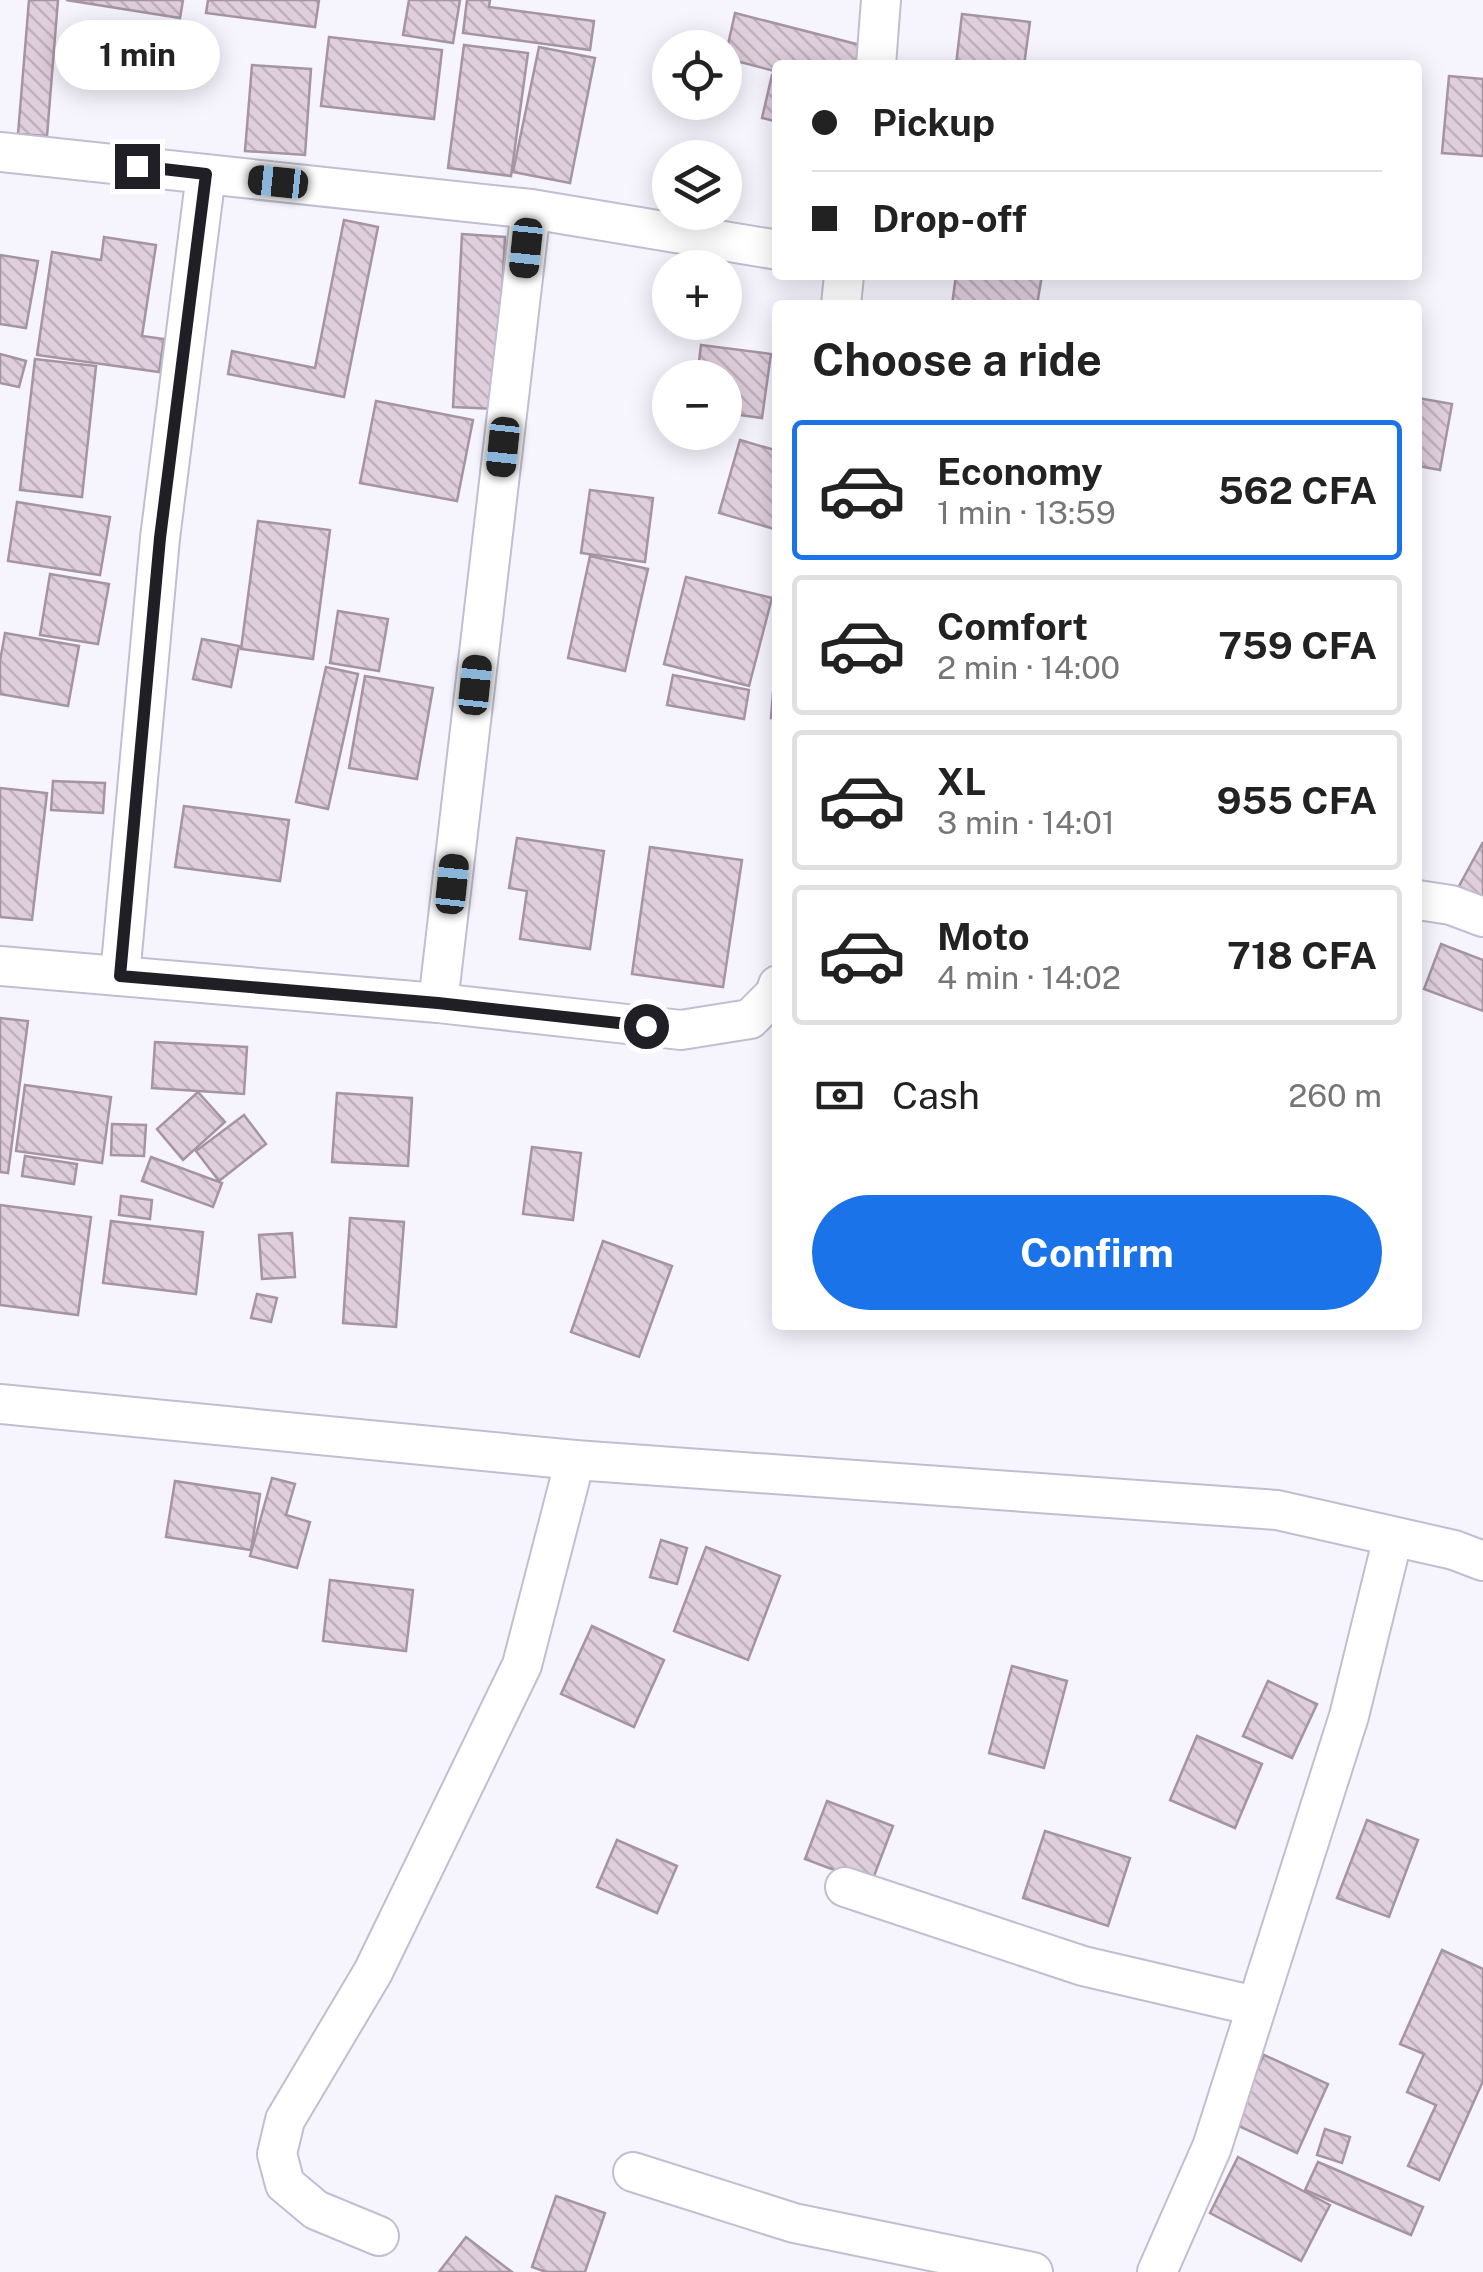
<!DOCTYPE html>
<html lang="en">
<head>
<meta charset="utf-8">
<style>
  body { margin:0; font-family:"Public Sans",sans-serif; background:#f2f2f2; color:#222; height:100vh; display:flex; flex-direction:column; font-size:38px; white-space:nowrap }
  * { box-sizing:border-box; margin:0 }
  p { font-size:32px; color:#767676 }
  .icon { flex:none; width:55px; height:55px; fill:none; stroke:currentColor; stroke-width:2; stroke-linecap:round; stroke-linejoin:round }
  .map { position:relative; flex:1; overflow:hidden }
  .details { position:absolute; left:772px; top:300px; width:650px; height:1030px; display:flex; flex-direction:column; background:#fff; border-radius:10px; box-shadow:0 5px 25px #0003 }
  .details>* { flex:none }
  .guide { position:absolute; left:772px; top:60px; width:650px; height:220px; border-radius:10px; box-shadow:0 5px 25px #0003; display:grid; align-content:center; height:220px; padding:0 40px; background:#fff }
  .fabs { position:absolute; left:652px; top:30px; display:grid; gap:20px }
  .fabs a { display:grid; place-items:center; width:90px; height:90px; border-radius:50%; background:#fff; box-shadow:0 5px 25px #0003; font-size:50px }
  .end { position:absolute; width:45px; height:45px; margin:-22px; border:12px solid #201f26; background:#fff; box-shadow:0 0 0 5px #fff }
  .from { border-radius:50% }
  .bubble { position:absolute; height:70px; border-radius:35px; background:#fff; box-shadow:0 5px 25px #0003; font-size:32px; font-weight:700; line-height:70px; text-align:center }
  .car { position:absolute; width:30px; height:60px; margin:-30px -15px; border-radius:12px; box-shadow:0 0 8px 2px #0007; background:linear-gradient(#222 24%,#8ab4d8 0 40%,#222 0 76%,#8ab4d8 0 86%,#222 0) }
  .guide b { display:flex; align-items:center; gap:35px; height:95px; font-size:38px }
  .guide b+b { border-top:2px solid #e0e0e0 }
  .guide i { width:25px; height:25px; background:#222 }
  ul { padding:0; list-style:none }
  li { display:flex; align-items:center; gap:30px; height:140px; margin:0 20px 15px; padding:0 20px; border:5px solid #e0e0e0; border-radius:10px }
  li div { flex:1 }
  li b { display:block; font-size:38px }
  li em { font-style:normal; font-weight:700 }
  li.on { border-color:#1a73e8 }
  li>.icon { width:90px; height:90px; stroke-width:1.5 }
  h2 { padding:0 40px; font-size:45px; line-height:120px }
  .pay { display:flex; align-items:center; gap:25px; height:110px; padding:0 40px; font-size:38px }
  .pay p { margin-inline-start:auto }
  .button { display:flex; gap:20px; margin-top:auto; padding:20px 40px }
  .button a { flex:1; height:115px; border-radius:60px; background:#1a73e8; color:#fff; font-size:40px; font-weight:700; line-height:115px; text-align:center }
  .map>svg:first-child { display:block }
</style>
</head>
<body>
<div class="map">
<svg width="1483" height="2272" viewBox="0 0 1483 2272">
  <defs>
    <pattern id="building-back-hatch" width="6" height="6" patternUnits="userSpaceOnUse" patternTransform="scale(2.5)"><rect width="6" height="6" fill="#dfcedc"/><path d="M-1 5l2 2M0 0l6 6M5-1l2 2" fill="none" stroke="#bfb0bd"/></pattern>
  </defs>
  <rect width="100%" height="100%" fill="#f6f5fd"/>
  <g fill="url(#building-back-hatch)" stroke="#a595a2" stroke-width="2.5">
    <polygon points="29,0 58,0 47,136 18,134"/>
    <polygon points="66,0 183,0 180,18"/>
    <polygon points="208,0 319,0 315,27 206,13"/>
    <polygon points="409,0 460,0 453,43 403,35"/>
    <polygon points="467,0 490,0 489,7 594,21 590,50 463,33"/>
    <polygon points="735,13 860,45 855,65 778,65 778,72 725,58"/>
    <polygon points="962,14 1030,22 1024,65 956,65"/>
    <polygon points="329,37 442,50 434,119 321,106"/>
    <polygon points="464,45 528,53 511,176 448,168"/>
    <polygon points="539,47 595,58 570,183 513,172"/>
    <polygon points="252,65 311,69 305,155 245,151"/>
    <polygon points="772,75 778,76 778,122 762,118"/>
    <polygon points="1449,76 1483,79 1483,156 1442,153"/>
    <polygon points="344,220 378,227 344,397 228,374 232,351 315,368"/>
    <polygon points="462,234 505,237 496,409 453,407"/>
    <polygon points="104,237 156,245 142,336 164,339 159,372 37,355 52,252 101,260"/>
    <polygon points="0,255 38,261 26,328 0,324"/>
    <polygon points="956,275 1042,275 1037,305 952,305"/>
    <polygon points="701,345 771,354 762,418 725,413 725,378 697,378"/>
    <polygon points="0,354 26,361 19,387 0,383"/>
    <polygon points="35,359 96,366 82,497 20,490"/>
    <polygon points="1418,398 1452,404 1440,470 1418,466"/>
    <polygon points="376,401 473,420 457,501 360,483"/>
    <polygon points="740,440 778,451 778,530 719,513"/>
    <polygon points="590,490 653,498 645,562 581,553"/>
    <polygon points="17,502 110,517 100,575 8,561"/>
    <polygon points="258,521 330,530 313,659 241,649"/>
    <polygon points="590,556 648,569 625,671 568,658"/>
    <polygon points="50,574 109,584 98,644 40,635"/>
    <polygon points="686,577 772,598 749,686 664,664"/>
    <polygon points="338,611 388,619 379,671 330,663"/>
    <polygon points="5,633 79,646 68,706 0,694 0,661"/>
    <polygon points="778,633 778,718 771,718"/>
    <polygon points="202,639 239,646 231,687 193,679"/>
    <polygon points="326,667 358,674 328,809 296,802"/>
    <polygon points="673,675 749,690 744,719 667,705"/>
    <polygon points="365,676 433,688 417,779 349,768"/>
    <polygon points="53,781 105,783 103,813 51,810"/>
    <polygon points="0,788 47,793 32,920 0,917"/>
    <polygon points="184,806 289,820 280,881 175,867"/>
    <polygon points="517,838 604,851 590,949 520,939 527,891 509,888"/>
    <polygon points="1483,842 1483,899 1459,886"/>
    <polygon points="650,847 742,860 723,987 632,974"/>
    <polygon points="1441,944 1483,960 1483,1011 1424,989"/>
    <polygon points="0,1018 28,1021 8,1173 0,1172"/>
    <polygon points="155,1042 247,1047 244,1094 152,1088"/>
    <polygon points="25,1085 111,1097 102,1163 16,1151"/>
    <polygon points="198,1092 225,1122 183,1160 157,1129"/>
    <polygon points="337,1093 412,1098 408,1166 332,1162"/>
    <polygon points="244,1115 266,1144 219,1181 196,1151"/>
    <polygon points="112,1124 146,1125 144,1156 111,1155"/>
    <polygon points="532,1147 581,1153 573,1220 523,1214"/>
    <polygon points="25,1156 77,1164 74,1184 22,1176"/>
    <polygon points="151,1157 222,1183 213,1207 142,1181"/>
    <polygon points="121,1196 152,1200 150,1219 119,1215"/>
    <polygon points="0,1205 91,1217 78,1315 0,1305"/>
    <polygon points="350,1218 404,1222 396,1327 343,1323"/>
    <polygon points="111,1221 203,1232 196,1294 103,1283"/>
    <polygon points="292,1233 295,1277 262,1279 259,1235"/>
    <polygon points="603,1241 672,1266 639,1357 571,1332"/>
    <polygon points="257,1294 277,1298 271,1322 251,1318"/>
    <polygon points="272,1478 295,1484 286,1515 310,1522 297,1568 250,1556"/>
    <polygon points="175,1481 260,1494 251,1550 166,1537"/>
    <polygon points="661,1540 687,1548 677,1584 650,1577"/>
    <polygon points="706,1547 780,1576 748,1660 674,1631"/>
    <polygon points="330,1580 413,1590 406,1651 323,1641"/>
    <polygon points="592,1626 664,1660 634,1727 561,1694"/>
    <polygon points="1012,1666 1067,1681 1044,1768 989,1753"/>
    <polygon points="1268,1681 1317,1704 1292,1758 1243,1736"/>
    <polygon points="1197,1736 1262,1764 1235,1828 1170,1800"/>
    <polygon points="827,1801 893,1826 871,1884 805,1859"/>
    <polygon points="1367,1820 1418,1840 1389,1917 1337,1898"/>
    <polygon points="1045,1831 1130,1858 1108,1926 1023,1898"/>
    <polygon points="617,1840 677,1866 657,1913 597,1887"/>
    <polygon points="1442,1950 1483,1969 1483,2081 1439,2180 1408,2166 1436,2105 1407,2092 1424,2054 1400,2044"/>
    <polygon points="1264,2055 1328,2084 1297,2153 1232,2123"/>
    <polygon points="1325,2129 1350,2137 1342,2163 1317,2155"/>
    <polygon points="1238,2157 1330,2205 1301,2261 1210,2213"/>
    <polygon points="1318,2162 1423,2207 1411,2235 1305,2190"/>
    <polygon points="556,2196 605,2213 585,2272 546,2272 532,2267"/>
    <polygon points="466,2237 512,2272 439,2272"/>
  </g>
  <g fill="none" stroke-linecap="round" stroke-linejoin="round">
    <g stroke="#c0bed1" stroke-width="42">
      <g id="minor">
        <polyline points="876,65 881,0"/>
        <polyline points="0,152 531,209 778,250"/>
        <polyline points="841,305 844,275"/>
        <polyline points="1418,900 1451,905 1483,917"/>
        <polyline points="0,966 438,1003 681,1030 750,1019 775,994 778,985"/>
        <polyline points="120,976 160,538 206,174"/>
        <polyline points="438,1003 531,209"/>
        <polyline points="0,1404 575,1460 1277,1510 1454,1550 1483,1561"/>
        <polyline points="845,1887 1083,1966 1255,2006"/>
        <polyline points="633,2172 794,2223 1033,2272"/>
        <polyline points="379,2236 316,2210 285,2184 277,2154 285,2120 373,1972 522,1665 575,1460"/>
        <polyline points="1157,2272 1212,2147 1349,1716 1393,1537"/>
      </g>
    </g>
    <use href="#minor" stroke="#fff" stroke-width="38"/>
  </g>
  <g fill="none" stroke-linecap="round" stroke-linejoin="round">
    <polyline stroke="#201f26" stroke-width="12" points="137,166 206,174 160,538 120,976 438,1003 646,1026"/>
  </g>
</svg>
<div class="fabs">
<a><svg class="icon" aria-label="locate" viewBox="0 0 24 24"><circle cx="12" cy="12" r="6"/><path d="M12 2v4M12 18v4M2 12h4M18 12h4"/></svg></a>
<a><svg class="icon" aria-label="layers" viewBox="0 0 24 24"><path d="M12 4l9 5-9 5-9-5zM3 14l9 5 9-5"/></svg></a>
<a>+</a>
<a>−</a>
</div>
<i class="end from" style="left:646px;top:1026px"></i>
<i class="end" style="left:137px;top:166px"></i>
<div class="bubble" style="left:55px;top:20px;width:165px">1 min</div>
<i class="car" style="left:278px;top:182px;rotate:276deg"></i>
<i class="car" style="left:526px;top:248px;rotate:186deg"></i>
<i class="car" style="left:503px;top:447px;rotate:186deg"></i>
<i class="car" style="left:475px;top:685px;rotate:6deg"></i>
<i class="car" style="left:452px;top:884px;rotate:6deg"></i>
<div class="guide">
<b><i class="from"></i>Pickup</b>
<b><i></i>Drop-off</b>
</div>
<section class="details">
<h2>Choose a ride</h2>
<ul>
<li class="on"><svg class="icon" aria-label="car" viewBox="0 0 24 24"><path d="M5 17H2v-5l4-1 3-4h7l3 4 3 1v5h-3M9 17h6M6 11h13"/><circle cx="7" cy="17" r="2"/><circle cx="17" cy="17" r="2"/></svg><div><b>Economy</b><p>1 min · 13:59</p></div><em>562 CFA</em></li>
<li><svg class="icon" aria-label="car" viewBox="0 0 24 24"><path d="M5 17H2v-5l4-1 3-4h7l3 4 3 1v5h-3M9 17h6M6 11h13"/><circle cx="7" cy="17" r="2"/><circle cx="17" cy="17" r="2"/></svg><div><b>Comfort</b><p>2 min · 14:00</p></div><em>759 CFA</em></li>
<li><svg class="icon" aria-label="car" viewBox="0 0 24 24"><path d="M5 17H2v-5l4-1 3-4h7l3 4 3 1v5h-3M9 17h6M6 11h13"/><circle cx="7" cy="17" r="2"/><circle cx="17" cy="17" r="2"/></svg><div><b>XL</b><p>3 min · 14:01</p></div><em>955 CFA</em></li>
<li><svg class="icon" aria-label="car" viewBox="0 0 24 24"><path d="M5 17H2v-5l4-1 3-4h7l3 4 3 1v5h-3M9 17h6M6 11h13"/><circle cx="7" cy="17" r="2"/><circle cx="17" cy="17" r="2"/></svg><div><b>Moto</b><p>4 min · 14:02</p></div><em>718 CFA</em></li>
</ul>
<div class="pay"><svg class="icon" aria-label="cash" viewBox="0 0 24 24"><path d="M3 7h18v10H3z"/><circle cx="12" cy="12" r="2"/></svg>Cash<p>260 m</p></div>
<div class="button"><a>Confirm</a></div>
</section>
</div>
</body>
</html>
